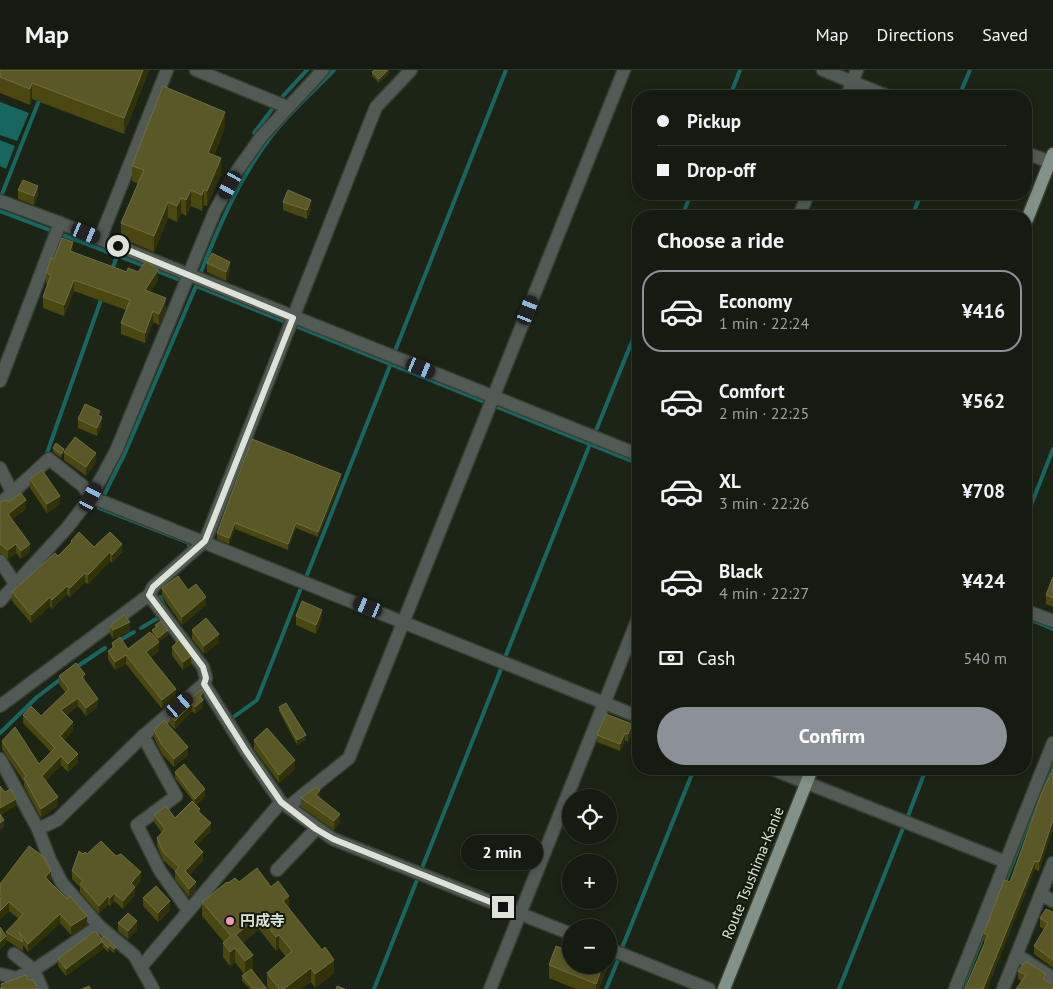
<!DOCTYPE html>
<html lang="en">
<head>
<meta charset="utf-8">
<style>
  body { margin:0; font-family:"PT Sans","Noto Sans JP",sans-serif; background:#22281e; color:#f1f3f6; height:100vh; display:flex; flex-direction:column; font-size:19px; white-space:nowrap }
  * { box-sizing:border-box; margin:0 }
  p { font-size:16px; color:#9da19f }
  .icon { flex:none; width:28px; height:28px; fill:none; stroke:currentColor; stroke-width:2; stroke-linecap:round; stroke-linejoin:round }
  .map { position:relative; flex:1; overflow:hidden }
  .side { position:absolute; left:632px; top:140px; width:400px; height:565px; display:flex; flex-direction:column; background:#151b10; border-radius:20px; box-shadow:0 2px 8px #0003,0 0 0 1px #343930 }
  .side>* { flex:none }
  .hud { position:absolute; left:632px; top:20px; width:400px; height:110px; border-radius:20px; box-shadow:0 2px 8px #0003,0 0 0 1px #343930; display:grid; align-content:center; height:110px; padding:0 25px; background:#151b10 }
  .tools { position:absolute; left:562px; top:719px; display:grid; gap:10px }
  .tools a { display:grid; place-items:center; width:55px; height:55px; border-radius:50%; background:#151b10; box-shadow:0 2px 8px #0003,0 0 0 1px #343930; font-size:25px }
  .end { position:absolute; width:22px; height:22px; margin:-11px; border:6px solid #dce2d8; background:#111; box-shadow:0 0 0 2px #111 }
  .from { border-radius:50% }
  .bubble { position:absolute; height:35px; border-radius:18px; background:#151b10; box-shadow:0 2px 8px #0003,0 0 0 1px #343930; font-size:16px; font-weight:700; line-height:35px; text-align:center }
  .car { position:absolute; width:15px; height:30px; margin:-15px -8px; border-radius:6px; box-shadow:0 0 4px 1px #0007; background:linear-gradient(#222 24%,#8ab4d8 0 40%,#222 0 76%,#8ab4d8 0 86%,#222 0) }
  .hud b { display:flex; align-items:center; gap:18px; height:48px; font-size:19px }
  .hud b+b { border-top:1px solid #343930 }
  .hud i { width:12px; height:12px; background:#f1f3f6 }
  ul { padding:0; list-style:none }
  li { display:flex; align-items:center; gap:15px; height:82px; margin:0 10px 8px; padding:0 15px; border:2px solid transparent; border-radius:20px }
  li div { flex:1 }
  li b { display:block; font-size:19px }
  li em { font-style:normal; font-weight:700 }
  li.active { border-color:#8c9099 }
  li>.icon { width:45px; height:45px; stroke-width:1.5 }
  h2 { padding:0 25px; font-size:22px; line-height:60px }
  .pay { display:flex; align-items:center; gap:12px; height:55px; padding:0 25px; font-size:19px }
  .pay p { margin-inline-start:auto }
  .button { display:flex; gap:10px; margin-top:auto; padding:10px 25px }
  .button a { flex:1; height:58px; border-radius:30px; background:#8c9099; color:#fff; font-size:20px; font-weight:700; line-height:58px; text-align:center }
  header { display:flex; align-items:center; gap:30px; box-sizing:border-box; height:70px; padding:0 25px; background:#151b10; border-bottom:1px solid #343930 }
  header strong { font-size:24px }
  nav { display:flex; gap:28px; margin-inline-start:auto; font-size:18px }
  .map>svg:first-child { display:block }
</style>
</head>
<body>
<header>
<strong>Map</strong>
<nav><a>Map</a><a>Directions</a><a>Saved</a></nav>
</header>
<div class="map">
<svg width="1053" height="919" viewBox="0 0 1053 919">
  <rect width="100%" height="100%" fill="#1c2416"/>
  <g fill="#176660">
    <polygon points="0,32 29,43 17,71 0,65"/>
    <polygon points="0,70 15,76 6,99 0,96"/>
  </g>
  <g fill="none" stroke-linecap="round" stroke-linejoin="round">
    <g stroke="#176660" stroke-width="4">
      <polyline points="283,26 307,0"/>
      <polyline points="730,26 740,0"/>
      <polyline points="959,26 970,0"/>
      <polyline points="254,63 273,38"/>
      <polyline points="2,124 40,28"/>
      <polyline points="0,141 147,197"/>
      <polyline points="682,146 691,124"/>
      <polyline points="912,146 921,124"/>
      <polyline points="112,200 117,186"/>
      <polyline points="154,200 180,210"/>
      <path d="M201 202C220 153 241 105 273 64 291 41 314 21 334 0"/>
      <polyline points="395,281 506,0"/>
      <polyline points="595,363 639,254"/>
      <polyline points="47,383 102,227"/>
      <polyline points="105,423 125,383 196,216 639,394"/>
      <polyline points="99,438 189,473 189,479"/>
      <polyline points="1026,448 1053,379"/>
      <polyline points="307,505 391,293"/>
      <polyline points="160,527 165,538"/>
      <polyline points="1026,548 1053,559"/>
      <polyline points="141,558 158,548"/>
      <polyline points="117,572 134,562"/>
      <polyline points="506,585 590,374"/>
      <polyline points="75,598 105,578"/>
      <polyline points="232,648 257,630 301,518"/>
      <polyline points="0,663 37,627 62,608"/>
      <polyline points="908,746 926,699"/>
      <polyline points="422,798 501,599"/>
      <polyline points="1004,815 1053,690"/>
      <polyline points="622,878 694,699"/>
      <polyline points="374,919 417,810"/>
      <polyline points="606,919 618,890"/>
      <polyline points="839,919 903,758"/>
      <polyline points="962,919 985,861"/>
    </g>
    <g stroke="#373f31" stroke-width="15">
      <g id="minor">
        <polyline points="196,0 287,37"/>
        <polyline points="823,0 887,26"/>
        <polyline points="847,26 857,0"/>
        <polyline points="1026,83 1053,93"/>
        <polyline points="0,131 60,153 639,385"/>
        <polyline points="799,146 808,124"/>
        <polyline points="100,169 167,0"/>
        <polyline points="0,311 60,153"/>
        <polyline points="0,398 12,422"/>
        <polyline points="0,434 49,389 83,416 91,427 639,647"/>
        <polyline points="0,491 15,513"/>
        <polyline points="0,531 67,458 91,427 116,381 215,141 237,101 261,67 323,0"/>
        <polyline points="1026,541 1053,551"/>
        <polyline points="204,614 246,681 281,732 288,737 349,688 624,0"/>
        <polyline points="0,636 149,525 153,517 205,471 376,37 411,0"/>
        <polyline points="143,666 176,726 137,755 160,801 188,840"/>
        <polyline points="0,689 38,759 50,790 62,813 99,856 134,885 153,919"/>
        <polyline points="772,699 1006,792"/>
        <polyline points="288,737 333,769 571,864"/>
        <polyline points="38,759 57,750 143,666 204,614 206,608 203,597 149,525"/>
        <polyline points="277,800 316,759"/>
        <polyline points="1041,824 1053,831"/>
        <polyline points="609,879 709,919"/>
        <polyline points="14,884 34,900 42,919"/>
        <polyline points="1017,885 1053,908"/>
        <polyline points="141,897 281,732"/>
        <polyline points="0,904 16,908 34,900 99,856"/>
        <polyline points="490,919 639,546"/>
        <polyline points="955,919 1053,673"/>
        <polyline points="1003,919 1053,793"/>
      </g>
    </g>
    <g stroke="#373f31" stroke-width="15">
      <g id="major">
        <polyline points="1026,152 1053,84"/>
        <polyline points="724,919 812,699"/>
      </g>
    </g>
    <use href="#minor" stroke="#525a55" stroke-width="12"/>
    <use href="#major" stroke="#829289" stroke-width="12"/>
  </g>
  <g fill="#4a4810">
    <polygon points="0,0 149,0 124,64 32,29 30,35 0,23"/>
    <polygon points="389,0 389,3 379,13 372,6 372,2"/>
    <polygon points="225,57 214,85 221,104 207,136 204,135 202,141 191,136 186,146 181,143 177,152 168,148 154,182 121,168 121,153 138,114 132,111 132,96"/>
    <polygon points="18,120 38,125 34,135 18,129"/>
    <polygon points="283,132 311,139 307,149 283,140"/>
    <polygon points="73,182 127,202 158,210 150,222 166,239 159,255 153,252 145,273 121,264 121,253 126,240 74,221 64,246 43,238 43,227 48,215 46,214 46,203"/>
    <polygon points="207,193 230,201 226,211 207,202"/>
    <polygon points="100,346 102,356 97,366 78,358 78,349"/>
    <polygon points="252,369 341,410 318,467 296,458 288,480 235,459 229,474 217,469 217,463"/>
    <polygon points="53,378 64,383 61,388 53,382"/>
    <polygon points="64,382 96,392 86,406 64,390"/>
    <polygon points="30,409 60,434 47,443 30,418"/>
    <polygon points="0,432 8,432 26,439 12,449 30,482 21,489 16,483 8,489 0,483"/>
    <polygon points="71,471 94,477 122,482 112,493 110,491 88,514 85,512 70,527 67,524 52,539 50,536 31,553 12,531 12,522 58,486 71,474"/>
    <polygon points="1053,507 1053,537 1046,534 1046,525"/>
    <polygon points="162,518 206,535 182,555 162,526"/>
    <polygon points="296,546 322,548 316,564 296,555"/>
    <polygon points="155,555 168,565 158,572 159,581 151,587 176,627 162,639 126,594 115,600 108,589 108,581 112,578 112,573 128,579 152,564 152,560 155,558"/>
    <polygon points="110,556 130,561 113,569 110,564"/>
    <polygon points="192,560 219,573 204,584 192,569"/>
    <polygon points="172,577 191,594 183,600 172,585"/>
    <polygon points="59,606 85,611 98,637 86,646 78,636 66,645 73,660 64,670 78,692 68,702 61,695 46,710 58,736 41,748 24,716 24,712 2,679 2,671 39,694 51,682 23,653 23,645 41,646 66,623 59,614"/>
    <polygon points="202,619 204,629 203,630 203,637 195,644 192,641 175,659 170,654 170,647"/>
    <polygon points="279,637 306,670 297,675 279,641"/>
    <polygon points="154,660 188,685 174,697 162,684 154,668"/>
    <polygon points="632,662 628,672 625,670 620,681 597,672 597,665"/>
    <polygon points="254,670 295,699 279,713 254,679"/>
    <polygon points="1053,693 1053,758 1039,801 1035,799 987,919 965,919 985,872 984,872 984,863 1010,812 1052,700"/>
    <polygon points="175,702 205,726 196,735 211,761 196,775 203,790 189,805 196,820 189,827 175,809 175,801 163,790 157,776 157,768 162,763 154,752 154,745 175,748 193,731 175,708"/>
    <polygon points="301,728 320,728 340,752 334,760 301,737"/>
    <polygon points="83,784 87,784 141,810 135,817 135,825 123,839 114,831 110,836 108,834 99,844 80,822 80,817 72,809 72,801"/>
    <polygon points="51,809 49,811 87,854 71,865 60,853 28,882 23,875 23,881 6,870 6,862 19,849 9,841 0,849 0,814"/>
    <polygon points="228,813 289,838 334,903 315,918 311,912 301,919 269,919 267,917 267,903 286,887 279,878 276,881 259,859 243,873 253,899 252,900 267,919 250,919 242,911 242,906 244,904 235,892 230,896 223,887 223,873 224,872 202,846 202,832"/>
    <polygon points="143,828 170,840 158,852 143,836"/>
    <polygon points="1053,842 1053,898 1034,884 1034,876 1044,859 1040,857 1040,848"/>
    <polygon points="118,853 137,860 128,869 118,861"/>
    <polygon points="104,866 116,881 114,883 110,880 108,882 103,877 103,879 66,906 58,896 58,889 101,869"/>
    <polygon points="549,895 608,895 599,919 576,919 549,908"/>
    <polygon points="1018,901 1046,911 1021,911 1018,909"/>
  </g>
  <g fill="#313209">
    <polygon points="143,0 149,0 124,64 124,48"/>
    <polygon points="388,0 389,0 389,3 379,13 379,9"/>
    <polygon points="32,13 32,29 30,35 30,19"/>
    <polygon points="225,42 225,57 208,98 208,83"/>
    <polygon points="221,88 221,104 207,136 207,121"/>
    <polygon points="38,116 38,125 34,135 34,126"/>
    <polygon points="204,119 204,135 202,141 202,125"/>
    <polygon points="191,120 191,136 186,146 186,130"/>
    <polygon points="181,128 181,143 177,152 177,136"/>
    <polygon points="311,130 311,139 307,149 307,140"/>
    <polygon points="168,132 168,148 154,182 154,166"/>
    <polygon points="73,172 73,183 70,181"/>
    <polygon points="230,192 230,201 226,211 226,202"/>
    <polygon points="158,200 158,210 145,231 145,220"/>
    <polygon points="74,210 74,221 64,246 64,235"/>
    <polygon points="166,228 166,239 159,255 159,244"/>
    <polygon points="153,241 153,252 145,273 145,263"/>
    <polygon points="102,347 102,356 97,366 97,358"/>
    <polygon points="64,379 64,383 61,388 61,384"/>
    <polygon points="96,383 96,392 86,406 86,397"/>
    <polygon points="341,404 341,410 318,467 318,462"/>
    <polygon points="60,426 60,434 47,443 47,434"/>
    <polygon points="26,430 26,439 8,452 8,444"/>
    <polygon points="235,453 235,459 229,474 229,468"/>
    <polygon points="296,453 296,458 288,480 288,474"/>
    <polygon points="16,474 16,483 8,489 8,480"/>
    <polygon points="30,474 30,482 21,489 21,481"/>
    <polygon points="122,474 122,482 112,493 112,485"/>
    <polygon points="110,482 110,491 88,514 88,505"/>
    <polygon points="85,503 85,512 70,527 70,518"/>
    <polygon points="67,516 67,524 52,539 52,530"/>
    <polygon points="50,527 50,536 31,553 31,545"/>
    <polygon points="206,527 206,535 182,555 182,547"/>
    <polygon points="322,540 322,548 316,564 316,555"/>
    <polygon points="130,552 130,561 113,569 113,560"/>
    <polygon points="168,560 168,565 158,572 158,568"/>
    <polygon points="219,564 219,573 204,584 204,576"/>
    <polygon points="159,572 159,581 146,591 146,582"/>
    <polygon points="126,585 126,594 115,600 115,592"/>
    <polygon points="191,586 191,594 183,600 183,592"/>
    <polygon points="85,604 85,613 82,607"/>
    <polygon points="176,619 176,627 162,639 162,630"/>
    <polygon points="204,622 203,637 195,644 195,637 200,626"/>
    <polygon points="78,628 78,636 61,648 61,640"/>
    <polygon points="98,629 98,637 86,646 86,638"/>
    <polygon points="192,634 192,641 175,659 175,651"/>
    <polygon points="73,652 73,660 60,675 60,666"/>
    <polygon points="632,654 632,662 628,672 628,664"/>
    <polygon points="625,663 625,670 620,681 620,674"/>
    <polygon points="306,665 306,670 297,675 297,670"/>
    <polygon points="188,677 188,685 174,697 174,689"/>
    <polygon points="78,684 78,692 68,702 68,694"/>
    <polygon points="61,686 61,695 42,714 42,706"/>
    <polygon points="295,690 295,699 279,713 279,705"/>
    <polygon points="205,719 205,726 195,735 195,729"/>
    <polygon points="320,720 320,728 316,725"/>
    <polygon points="58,727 58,736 41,748 41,739"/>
    <polygon points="16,729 16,736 0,746 0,738"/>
    <polygon points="340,744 340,752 334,760 334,751"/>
    <polygon points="4,750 4,757 0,760 0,753"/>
    <polygon points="1053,750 1053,758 1039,801 1039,792"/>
    <polygon points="211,753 211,761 193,780 193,772"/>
    <polygon points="203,782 203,790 185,809 185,801"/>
    <polygon points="1035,791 1035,799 987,919 983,919"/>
    <polygon points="51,801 51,809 45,816 45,807"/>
    <polygon points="141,802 141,810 131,821 131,813"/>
    <polygon points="196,812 196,820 189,827 189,819"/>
    <polygon points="135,817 135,825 123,839 123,831"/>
    <polygon points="114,823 114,831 110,836 110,828"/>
    <polygon points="108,826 108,834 99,844 99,836"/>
    <polygon points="289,826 289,840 283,831"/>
    <polygon points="170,831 170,840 158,852 158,843"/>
    <polygon points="9,832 9,841 0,849 0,841"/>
    <polygon points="60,844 60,853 28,882 28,874"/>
    <polygon points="259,845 259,859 236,879 236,865"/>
    <polygon points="87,846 87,854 71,865 71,856"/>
    <polygon points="137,851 137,860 128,869 128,861"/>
    <polygon points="279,865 279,878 276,881 276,867"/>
    <polygon points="6,866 6,874 0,880 0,872"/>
    <polygon points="103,871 103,879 66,906 66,899"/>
    <polygon points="110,875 110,880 108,882 108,878"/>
    <polygon points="611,876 611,889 609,894 609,881"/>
    <polygon points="116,877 116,881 114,883 114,879"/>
    <polygon points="235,878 235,892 230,896 230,882"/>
    <polygon points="253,885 253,899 245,905 245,891"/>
    <polygon points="334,890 334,903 315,918 315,904"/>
    <polygon points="603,895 608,895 599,919 596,919 596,914"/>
    <polygon points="311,898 311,912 301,919 284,919"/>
  </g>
  <g fill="#5a5826" stroke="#6e6e42">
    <polygon points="0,0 143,0 124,48 32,13 30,19 0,7"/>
    <polygon points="374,0 388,0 379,9 372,2"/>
    <polygon points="163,16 225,42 208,83 221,88 207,121 204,119 202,125 191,120 186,130 181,128 177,136 168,132 154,166 121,153 144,100 132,96"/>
    <polygon points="23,110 38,116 34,126 18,120"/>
    <polygon points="288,120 311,130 307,140 283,132"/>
    <polygon points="62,168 73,172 70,181 127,202 128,198 138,202 146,191 158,200 145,220 166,228 159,244 153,241 145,263 121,253 130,230 74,210 64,235 43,227 51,205 46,203 51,188 54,189"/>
    <polygon points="212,183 230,192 226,202 207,193"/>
    <polygon points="85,334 100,341 98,345 102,347 97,358 78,349"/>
    <polygon points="75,367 96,383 86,397 64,382"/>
    <polygon points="252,369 341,404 318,462 296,453 288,474 235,453 229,468 217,463"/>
    <polygon points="56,373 64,379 61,384 53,378"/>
    <polygon points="42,400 60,426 47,434 30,409"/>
    <polygon points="21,423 26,430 8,444 30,474 21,481 16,474 8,480 0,474 0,456 2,455 0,453 0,432 7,430 8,432"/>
    <polygon points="79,462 94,477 110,462 122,474 112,485 110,482 88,505 85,503 70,518 67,516 52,530 50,527 31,545 12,522 55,483 58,486 72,472 71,471"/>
    <polygon points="178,506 188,520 196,514 206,527 182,547 162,518"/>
    <polygon points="1053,507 1053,528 1046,525"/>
    <polygon points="302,531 322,540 316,555 296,546"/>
    <polygon points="124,545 130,552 113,560 110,556"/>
    <polygon points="206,548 219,564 204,576 192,560"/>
    <polygon points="161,551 168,560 158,568 152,560 157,557 155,555"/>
    <polygon points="150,562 159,572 146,582 176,619 162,630 126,585 115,592 108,581 114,577 112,573 120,567 128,579"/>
    <polygon points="179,570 191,586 183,592 172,577"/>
    <polygon points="76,593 85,604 82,607 98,629 86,638 78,628 61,640 73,652 60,666 78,684 68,694 61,686 42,706 58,727 41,739 24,708 26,706 2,671 15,657 39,694 55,678 23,645 31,636 41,646 69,619 59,606"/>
    <polygon points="202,619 204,622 200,626 203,630 195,637 192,634 175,651 170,647"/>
    <polygon points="286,633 306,665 297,670 279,637"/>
    <polygon points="606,644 632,654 628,664 625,663 620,674 597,665"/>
    <polygon points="164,650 188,677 174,689 162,675 154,660"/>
    <polygon points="267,658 295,690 279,705 254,670"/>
    <polygon points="184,694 205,719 195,729 175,702"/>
    <polygon points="1053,699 1053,750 1039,792 1035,791 983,919 965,919 988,865 984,863 1004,810 1010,812 1042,722"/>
    <polygon points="0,716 5,722 11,719 16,729 0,738"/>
    <polygon points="316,717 320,720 316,725 340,744 334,751 301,728"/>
    <polygon points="192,731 200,739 198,741 211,753 193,772 203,782 185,801 196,812 189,819 175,801 179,797 163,782 157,768 165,759 154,745 166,736 175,748"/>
    <polygon points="0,744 4,750 0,753"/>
    <polygon points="101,771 116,786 121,784 141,802 131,813 135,817 123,831 114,823 110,828 108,826 99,836 80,814 83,811 72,801 79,781 83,784 85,782 87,784"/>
    <polygon points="29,776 44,787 51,801 45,807 67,829 70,826 87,846 71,856 60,844 28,874 19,862 23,872 6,862 23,844 9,832 0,841 0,828 2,826 0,824 0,814"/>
    <polygon points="257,798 271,817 278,811 289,826 283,831 322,880 325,877 334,890 315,904 311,898 284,919 279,919 267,903 292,881 279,865 276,867 259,845 236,865 253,885 245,891 235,878 230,882 223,873 231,866 202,832 227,812 228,813 235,808 239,812"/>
    <polygon points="156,816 170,831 158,843 143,828"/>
    <polygon points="1046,839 1053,842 1053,890 1034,876 1048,853 1040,848"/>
    <polygon points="128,843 137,851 128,861 118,853"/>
    <polygon points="0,857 6,866 0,872"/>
    <polygon points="95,861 103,871 66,899 58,889"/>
    <polygon points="104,866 116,877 114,879 110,875 108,878 103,873 101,869"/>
    <polygon points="556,876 571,882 571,895 603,895 596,914 549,895"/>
    <polygon points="1027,892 1046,904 1043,909 1053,915 1053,919 1016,919 1026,905 1018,901 1023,894"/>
    <polygon points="251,899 267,919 254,919 242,906"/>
    <polygon points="26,905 28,910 32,909 38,918 35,919 0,919 0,918 2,917 1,914"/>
    <polygon points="89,916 91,919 82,919"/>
    <polygon points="337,916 345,919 336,919"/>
  </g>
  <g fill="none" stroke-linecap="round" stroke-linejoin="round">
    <polyline stroke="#dce2d8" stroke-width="6" points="118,176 293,248 205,471 153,517 149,525 203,597 206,608 204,614 246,681 281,732 316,759 333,769 503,837"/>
  </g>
  <circle fill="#ef9ab7" stroke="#131b0d" stroke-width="2" cx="230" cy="851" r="5"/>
  <g text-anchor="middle" stroke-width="4" stroke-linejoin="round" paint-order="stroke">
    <g font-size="15" fill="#dce2d8" stroke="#131b0d">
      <text transform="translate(753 803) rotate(-68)" y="5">Route Tsushima-Kanie</text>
    </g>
    <g font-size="15" font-weight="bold" fill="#dce2d8" stroke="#131b0d" text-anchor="start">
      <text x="240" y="856">円成寺</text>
    </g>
  </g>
</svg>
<div class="tools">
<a><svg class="icon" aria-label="locate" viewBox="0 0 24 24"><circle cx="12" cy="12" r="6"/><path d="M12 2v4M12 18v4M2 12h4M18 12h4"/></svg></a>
<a>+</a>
<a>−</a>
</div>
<i class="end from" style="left:118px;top:176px"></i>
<i class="end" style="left:503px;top:837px"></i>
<div class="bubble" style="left:461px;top:765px;width:82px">2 min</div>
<i class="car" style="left:230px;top:115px;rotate:209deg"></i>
<i class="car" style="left:86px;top:163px;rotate:112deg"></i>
<i class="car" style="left:528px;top:240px;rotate:21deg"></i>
<i class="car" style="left:421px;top:298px;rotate:112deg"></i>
<i class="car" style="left:91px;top:427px;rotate:28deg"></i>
<i class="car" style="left:368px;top:537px;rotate:292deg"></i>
<i class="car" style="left:180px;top:635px;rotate:49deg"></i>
<div class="hud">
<b><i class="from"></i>Pickup</b>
<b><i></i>Drop-off</b>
</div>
<section class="side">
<h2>Choose a ride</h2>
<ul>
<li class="active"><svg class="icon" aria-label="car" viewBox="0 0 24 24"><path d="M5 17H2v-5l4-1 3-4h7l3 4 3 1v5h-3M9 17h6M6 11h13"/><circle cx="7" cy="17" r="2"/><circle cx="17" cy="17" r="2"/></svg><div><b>Economy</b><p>1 min · 22:24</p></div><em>¥416</em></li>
<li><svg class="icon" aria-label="car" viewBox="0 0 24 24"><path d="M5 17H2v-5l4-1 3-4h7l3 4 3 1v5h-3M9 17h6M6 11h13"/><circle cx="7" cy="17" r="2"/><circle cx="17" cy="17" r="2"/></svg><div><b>Comfort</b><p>2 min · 22:25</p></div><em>¥562</em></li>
<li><svg class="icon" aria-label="car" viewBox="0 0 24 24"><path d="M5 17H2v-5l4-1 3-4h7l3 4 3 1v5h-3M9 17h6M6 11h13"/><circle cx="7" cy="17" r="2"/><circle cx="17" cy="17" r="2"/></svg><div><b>XL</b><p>3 min · 22:26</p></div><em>¥708</em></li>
<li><svg class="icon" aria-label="car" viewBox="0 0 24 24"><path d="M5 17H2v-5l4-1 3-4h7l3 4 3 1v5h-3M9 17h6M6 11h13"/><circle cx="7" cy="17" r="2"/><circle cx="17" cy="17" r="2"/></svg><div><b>Black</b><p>4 min · 22:27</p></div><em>¥424</em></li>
</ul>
<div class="pay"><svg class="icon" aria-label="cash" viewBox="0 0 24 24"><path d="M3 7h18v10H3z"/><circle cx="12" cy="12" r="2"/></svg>Cash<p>540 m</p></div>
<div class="button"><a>Confirm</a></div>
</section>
</div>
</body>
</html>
